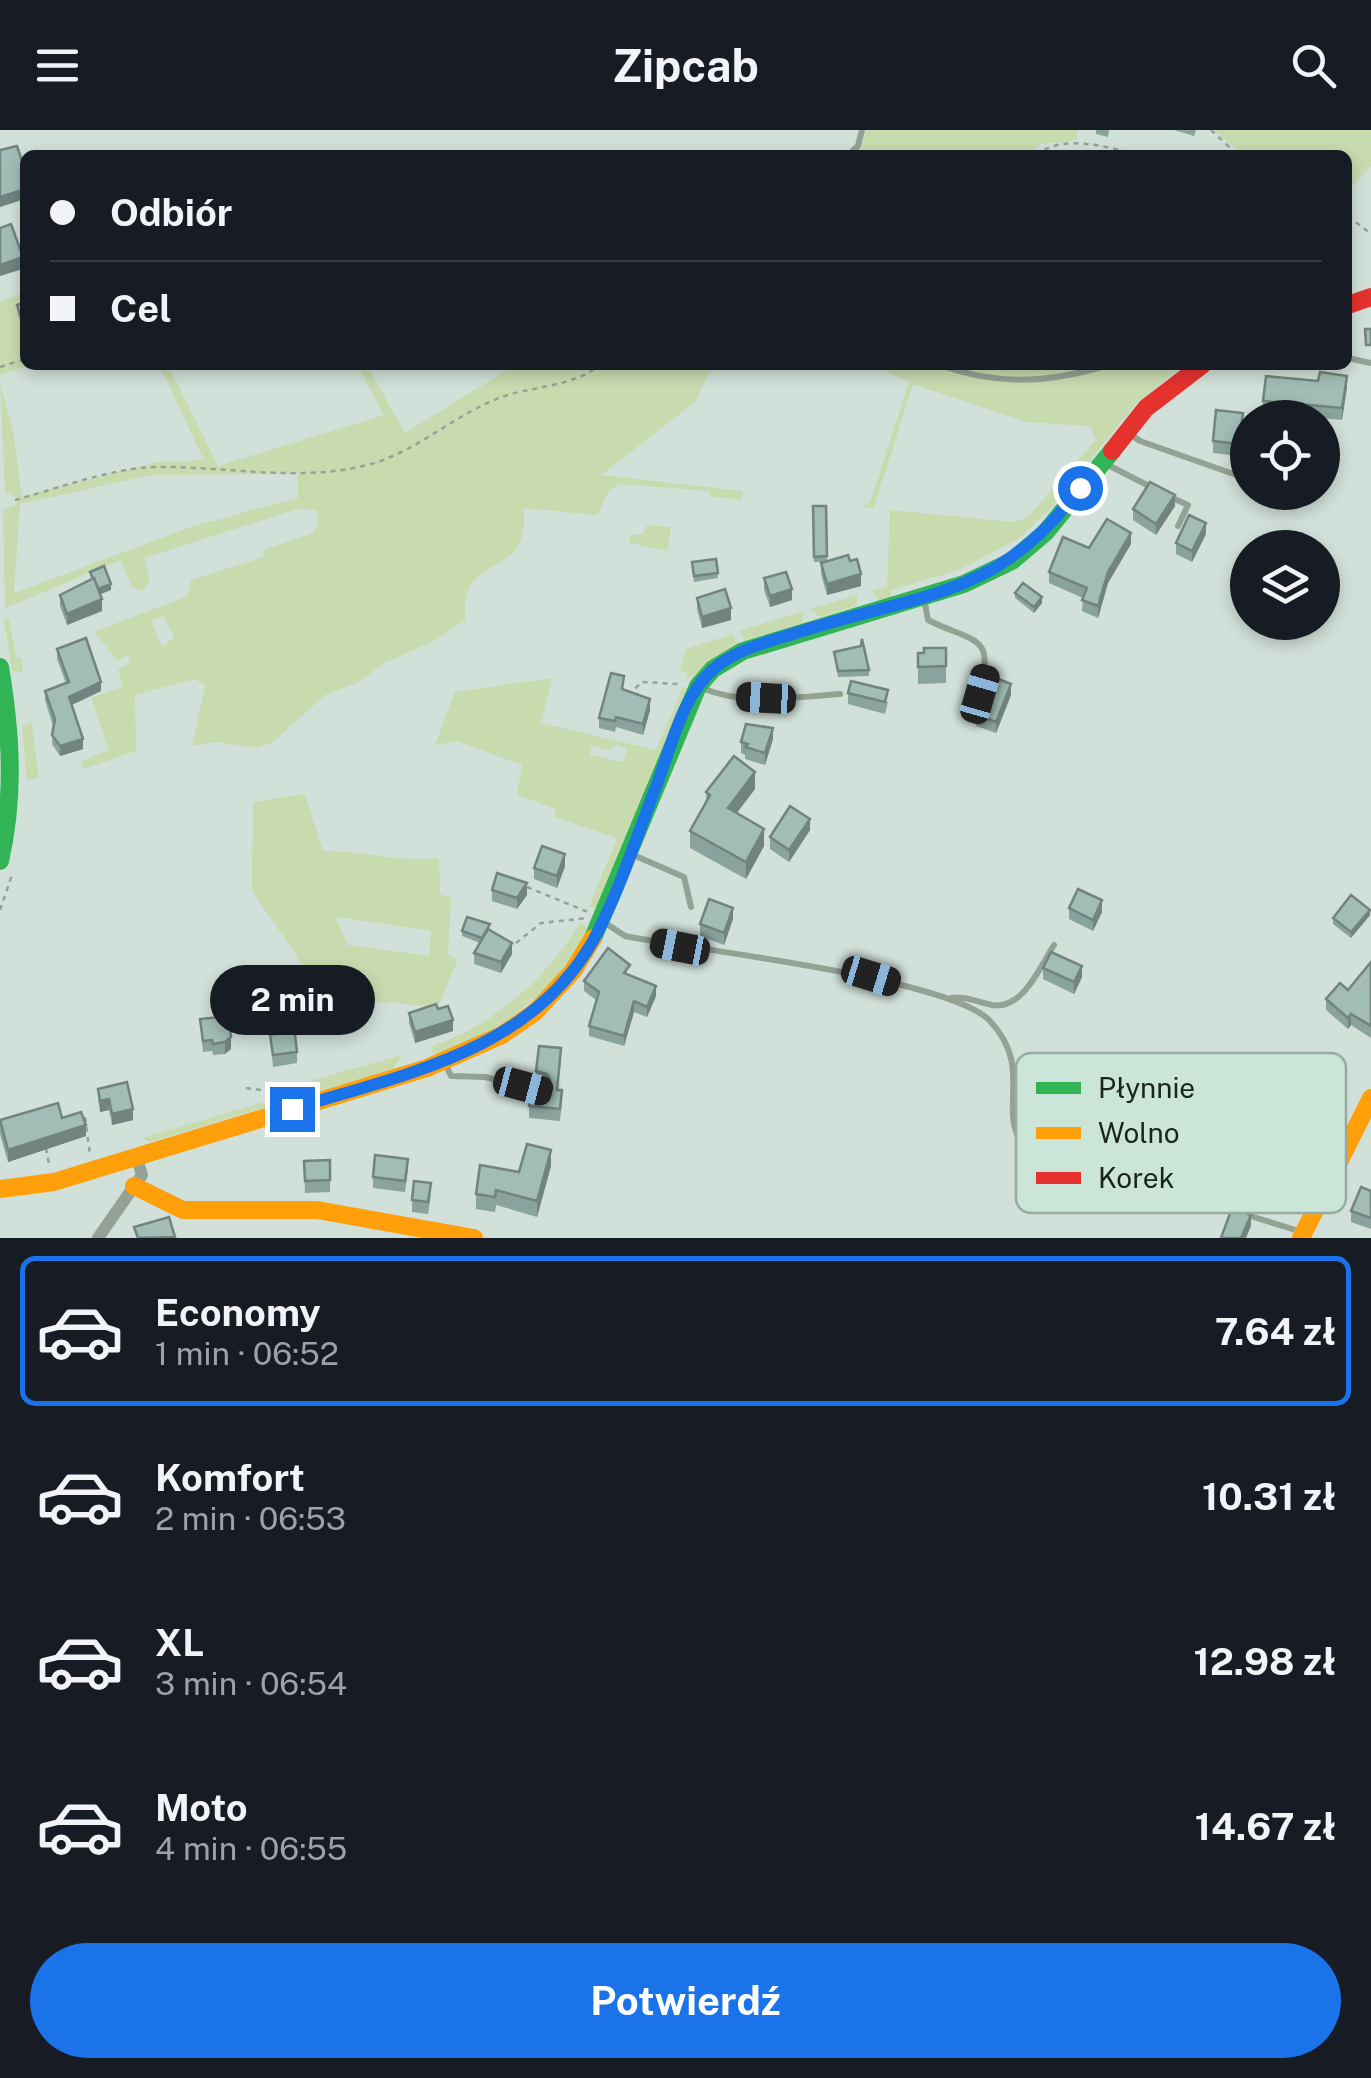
<!DOCTYPE html>
<html lang="pl">
<head>
<meta charset="utf-8">
<style>
  body { margin:0; font-family:"Public Sans",sans-serif; background:#20242c; color:#f1f3f6; height:100vh; display:flex; flex-direction:column; font-size:38px; white-space:nowrap }
  * { box-sizing:border-box; margin:0 }
  p { font-size:32px; color:#9ea1a6 }
  .icon { flex:none; width:55px; height:55px; fill:none; stroke:currentColor; stroke-width:2; stroke-linecap:round; stroke-linejoin:round }
  .map { position:relative; height:1108px; overflow:hidden }
  .sheet { display:flex; flex-direction:column; background:#171b24; flex:1 }
  .sheet>* { flex:none }
  .guide { position:absolute; left:20px; top:20px; width:1332px; height:220px; border-radius:15px; box-shadow:0 5px 15px #0003; display:grid; align-content:center; height:220px; padding:0 30px; background:#171b24 }
  .fabs { position:absolute; left:1230px; top:270px; display:grid; gap:20px }
  .fabs a { display:grid; place-items:center; width:110px; height:110px; border-radius:50%; background:#171b24; box-shadow:0 5px 15px #0003; font-size:50px }
  .end { position:absolute; width:45px; height:45px; margin:-22px; border:12px solid #1a73e8; background:#fff; box-shadow:0 0 0 5px #fff }
  .from { border-radius:50% }
  .bubble { position:absolute; height:70px; border-radius:35px; background:#171b24; box-shadow:0 5px 15px #0003; font-size:32px; font-weight:700; line-height:70px; text-align:center }
  .car { position:absolute; width:30px; height:60px; margin:-30px -15px; border-radius:12px; box-shadow:0 0 8px 2px #0007; background:linear-gradient(#222 24%,#8ab4d8 0 40%,#222 0 76%,#8ab4d8 0 86%,#222 0) }
  .guide b { display:flex; align-items:center; gap:35px; height:95px; font-size:38px }
  .guide b+b { border-top:2px solid #363941 }
  .guide i { width:25px; height:25px; background:#f1f3f6 }
  ul { padding:18px 0 0; list-style:none }
  li { display:flex; align-items:center; gap:30px; height:150px; margin:0 20px 15px; padding:0 10px; border:5px solid transparent; border-radius:15px }
  li div { flex:1 }
  li b { display:block; font-size:38px }
  li em { font-style:normal; font-weight:700 }
  li.selected { border-color:#1a73e8 }
  li>.icon { width:90px; height:90px; stroke-width:1.5 }
  .primary-button { display:flex; gap:20px; margin-top:auto; padding:20px 30px }
  .primary-button a { flex:1; height:115px; border-radius:60px; background:#1a73e8; color:#fff; font-size:40px; font-weight:700; line-height:115px; text-align:center }
  header { display:flex; justify-content:space-between; align-items:center; height:130px; padding:0 30px; background:#171b24; font-size:45px; font-weight:700 }
  .map>svg:first-child { display:block }
</style>
</head>
<body>
<header><svg class="icon" aria-label="menu" viewBox="0 0 24 24"><path d="M4 6h16M4 12h16M4 18h16"/></svg>Zipcab<svg class="icon" aria-label="search" viewBox="0 0 24 24"><circle cx="10" cy="10" r="6"/><path d="M15 15l6 6"/></svg></header>
<div class="map">
<svg width="1371" height="1108" viewBox="0 0 1371 1108">
  <rect width="100%" height="100%" fill="#d1e0d8"/>
  <g fill="#c8dbaf" fill-rule="evenodd">
    <polygon points="866,0 1078,0 1077,10 1040,14 1030,25 860,25"/>
    <polygon points="1213,0 1371,0 1371,36 1348,61 1348,25 1244,25"/>
    <polygon points="25,162 25,235 31,235 0,245 0,171"/>
    <path d="M159 235H168L218 336 384 285 357 235H367L405 303 515 235H713L695 272 601 345 743 361 741 370 710 366 709 361 619 354 610 360 597 385 523 378C530 440 486 427 469 458 464 467 466 480 465 490L432 512 384 533 357 553 325 565 273 612 258 618 218 612 192 616 205 555 194 549 135 565 136 621 84 639 81 631 109 620 91 568 123 556 118 540 131 532 128 526 117 530 94 502 188 466 191 450 264 427 263 420 313 403 318 394 316 380 298 379 144 428 150 450 143 461 132 458 121 430 5 478 3 380 16 375 17 368 5 362 0 254 13 300 22 366 158 332 204 330ZM298 344V368L194 396 14 463 20 374 151 345ZM164 486 174 508 162 517 151 491Z"/>
    <polygon points="872,235 1008,235 1051,240 1066,235 1183,235 1135,275 1053,376 1018,409 959,440 891,460 891,468 878,470 872,461 887,456 890,380 1014,392 1027,388 1096,310 1090,296 1026,292 913,254 874,378 862,377 870,372 909,252"/>
    <polygon points="647,395 671,397 668,421 630,413 630,405 643,404"/>
    <polygon points="857,465 857,475 820,487 810,479"/>
    <polygon points="803,481 803,493 796,495 745,510 739,501"/>
    <polygon points="9,488 16,528 21,527 23,542 12,541 4,490"/>
    <polygon points="733,504 737,514 685,551 688,543 680,542 686,519"/>
    <path d="M552 548 541 593 656 620 683 557 688 559 599 777H589L617 708 554 687 556 679 517 665 522 635 457 611 435 615 455 562ZM617 614 627 620 623 632 590 625 591 616 610 620Z"/>
    <polygon points="31,591 39,647 27,650 22,597"/>
    <path d="M305 664 323 721C363 721 400 733 439 728L440 764 451 768 448 825 458 829 438 877 370 871 331 876 252 761 253 672ZM339 787 431 801 429 826 348 815 336 790Z"/>
    <path d="M580 793 587 798C570 849 486 917 433 924L430 917C494 895 544 851 580 793Z"/>
    <polygon points="402,925 392,940 319,961 308,960 306,952"/>
    <polygon points="267,963 295,968 150,1012 142,1008 268,971"/>
  </g>
  <g fill="none" stroke-linecap="round" stroke-linejoin="round">
    <g stroke="#96a298" stroke-width="2.5" stroke-dasharray="5 5" stroke-linecap="butt">
      <polyline points="1211,0 1238,25"/>
      <path d="M1036 25C1066 2 1109 19 1144 25"/>
      <polyline points="1348,86 1371,104"/>
      <polyline points="0,237 25,229"/>
      <path d="M15 370C60 358 110 338 157 337 224 336 296 352 363 336 413 325 452 286 499 268 530 256 575 257 599 235"/>
      <polyline points="629,566 641,552 679,554"/>
      <polyline points="527,757 588,782"/>
      <polyline points="0,780 12,745"/>
      <polyline points="516,813 541,793 587,788"/>
      <polyline points="246,958 284,963"/>
      <polyline points="85,987 90,1025"/>
      <polyline points="46,1018 49,1034"/>
    </g>
    <g stroke="#94a295" stroke-width="6">
      <polyline points="848,25 858,16 862,0"/>
      <polyline points="1348,228 1371,233"/>
      <path d="M939 235C999 256 1048 253 1109 235"/>
      <polyline points="1127,302 1140,311 1242,347"/>
      <polyline points="1106,334 1153,358"/>
      <polyline points="1168,366 1188,375 1178,396"/>
      <path d="M924 468 928 490C973 513 997 503 979 564"/>
      <path d="M702 558C744 576 796 567 840 564"/>
      <polyline points="631,724 684,747 691,777"/>
      <path d="M604 792 625 806C695 820 950 848 990 891 1033 937 999 975 1021 1013"/>
      <path d="M951 868C966 866 977 872 992 875 1023 880 1040 837 1054 815"/>
      <polyline points="273,902 314,900"/>
      <polyline points="445,933 451,946 485,947 537,960"/>
      <polyline points="1211,1074 1235,1082"/>
      <polyline points="1247,1085 1302,1102"/>
    </g>
    <polyline stroke="#94a295" stroke-width="12" points="98,1108 142,1045 136,1026"/>
    <g stroke="#30b455" stroke-width="18">
      <path d="M0 537C11 603 15 665 0 731"/>
      <polyline points="593,808 698,556 713,539 743,521 964,454 1012,431 1045,403 1112,321"/>
    </g>
    <g stroke="#ff9f0a" stroke-width="18">
      <polyline points="134,1056 183,1080 317,1080 474,1108"/>
      <polyline points="0,1059 54,1052 427,938 502,905 535,882 573,841 593,808"/>
      <polyline points="1301,1108 1371,968"/>
    </g>
    <g stroke="#e5322d" stroke-width="18">
      <polyline points="1348,175 1371,167"/>
      <polyline points="1112,321 1146,278 1202,235"/>
    </g>
  </g>
  <g fill="#8aa39d">
    <polygon points="1096,0 1109,0 1108,7 1096,4"/>
    <polygon points="1174,0 1196,0 1194,6"/>
    <polygon points="1347,257 1342,290 1263,283 1263,271"/>
    <polygon points="1243,294 1239,326 1213,323 1213,311"/>
    <polygon points="813,376 826,376 827,431 861,456 827,465 821,444 821,433 824,432 814,432"/>
    <polygon points="1175,376 1156,405 1133,390 1133,379"/>
    <polygon points="1206,404 1192,432 1176,424 1176,413"/>
    <polygon points="1131,414 1108,453 1098,488 1082,481 1083,468 1049,453 1049,442 1089,418"/>
    <polygon points="716,429 718,448 694,452 692,432"/>
    <polygon points="90,442 111,460 100,464 102,481 67,495 60,476 60,465 91,450"/>
    <polygon points="764,448 792,470 770,477 764,460"/>
    <polygon points="1015,463 1042,473 1034,483 1015,468"/>
    <polygon points="697,468 731,490 702,498 697,479"/>
    <polygon points="861,516 869,540 869,546 838,547 834,522"/>
    <polygon points="946,518 946,553 918,554 918,523"/>
    <polygon points="57,519 101,561 72,575 83,619 60,626 52,614 53,596 45,570 45,561 66,553 57,529"/>
    <polygon points="623,560 650,580 643,605 616,597 615,602 599,598 599,588"/>
    <polygon points="848,563 888,572 885,584 848,574"/>
    <polygon points="1011,565 996,603 976,596 976,584"/>
    <polygon points="773,609 765,635 745,629 745,625 741,623 741,612"/>
    <polygon points="755,659 737,683 764,716 746,749 690,718 690,701 706,673 706,662"/>
    <polygon points="810,700 789,732 770,719 770,707"/>
    <polygon points="565,736 557,758 534,749 534,738"/>
    <polygon points="492,760 527,765 517,779 492,771"/>
    <polygon points="1069,778 1102,782 1093,801 1069,789"/>
    <polygon points="1370,785 1351,808 1333,794 1333,788"/>
    <polygon points="733,789 724,815 700,806 700,794"/>
    <polygon points="490,800 512,824 501,843 474,834 474,823 480,813 462,806 462,801"/>
    <polygon points="1371,832 1371,908 1351,895 1348,899 1326,880 1326,869 1348,860"/>
    <polygon points="1043,838 1082,847 1074,864 1043,849"/>
    <polygon points="630,845 656,866 647,887 634,882 624,916 589,906 589,896 596,870 584,861 584,851"/>
    <polygon points="311,866 312,893 274,895 274,869"/>
    <polygon points="438,879 453,901 415,913 409,893 409,883"/>
    <polygon points="200,889 231,919 225,924 213,925 212,921 203,922"/>
    <polygon points="270,905 297,922 297,933 273,937"/>
    <polygon points="561,930 558,960 562,972 560,991 529,988 529,976 546,955 536,952 536,941"/>
    <polygon points="98,959 133,990 112,995 109,980 100,982 98,970"/>
    <polygon points="1084,979 1071,1018 1047,1010 1047,999"/>
    <polygon points="62,988 86,1006 8,1032 0,1004 0,990"/>
    <polygon points="1323,997 1295,1052 1272,1041 1272,1024"/>
    <polygon points="330,1030 330,1062 305,1063 304,1031"/>
    <polygon points="551,1036 537,1087 496,1075 495,1082 476,1079 476,1064 519,1042"/>
    <polygon points="408,1040 405,1062 373,1058 373,1047"/>
    <polygon points="1371,1061 1371,1099 1351,1092 1351,1081"/>
    <polygon points="431,1064 428,1084 412,1082 412,1070"/>
  </g>
  <g fill="#71847f">
    <polygon points="24,51 25,51 25,69 0,77 0,67"/>
    <polygon points="23,127 23,139 0,146 0,135"/>
    <polygon points="1347,246 1347,257 1342,290 1342,278"/>
    <polygon points="1175,365 1175,376 1156,405 1156,394"/>
    <polygon points="1206,393 1206,404 1192,432 1192,421"/>
    <polygon points="1131,403 1131,414 1108,453 1098,488 1098,476 1108,442"/>
    <polygon points="861,444 861,456 827,465 827,454"/>
    <polygon points="111,454 111,460 98,465 98,459"/>
    <polygon points="792,459 792,470 770,477 770,466"/>
    <polygon points="1042,467 1042,473 1034,483 1034,477"/>
    <polygon points="102,469 102,481 67,495 67,484"/>
    <polygon points="731,478 731,490 702,498 702,487"/>
    <polygon points="101,552 101,561 69,576 69,567"/>
    <polygon points="1011,554 1011,565 996,603 996,592"/>
    <polygon points="650,569 650,580 643,605 643,594"/>
    <polygon points="773,598 773,609 765,635 765,623"/>
    <polygon points="83,609 83,619 60,626 60,616"/>
    <polygon points="755,642 755,659 728,694 728,678"/>
    <polygon points="810,689 810,700 789,732 789,720"/>
    <polygon points="764,699 764,716 746,749 746,732"/>
    <polygon points="565,724 565,736 557,758 557,746"/>
    <polygon points="527,753 527,765 517,779 517,768"/>
    <polygon points="1102,770 1102,782 1093,801 1093,790"/>
    <polygon points="733,778 733,789 724,815 724,803"/>
    <polygon points="1370,780 1370,785 1351,808 1351,802"/>
    <polygon points="512,813 512,824 501,843 501,832"/>
    <polygon points="1082,836 1082,847 1074,864 1074,852"/>
    <polygon points="656,856 656,866 647,887 647,877"/>
    <polygon points="634,871 634,882 624,916 624,906"/>
    <polygon points="1351,884 1351,895 1348,899 1348,888"/>
    <polygon points="453,890 453,901 415,913 415,902"/>
    <polygon points="231,907 231,919 225,924 225,912"/>
    <polygon points="1084,967 1084,979 1071,1018 1071,1007"/>
    <polygon points="109,969 109,980 100,982 100,971"/>
    <polygon points="133,979 133,990 112,995 112,984"/>
    <polygon points="1323,980 1323,997 1295,1052 1295,1035"/>
    <polygon points="86,995 86,1006 8,1032 8,1020"/>
    <polygon points="551,1020 551,1036 537,1087 537,1071"/>
    <polygon points="1251,1085 1251,1096 1246,1108 1241,1108"/>
  </g>
  <g fill="#a1bdb6" stroke="#71847f" stroke-width="2.5">
    <polygon points="17,16 25,40 25,51 24,51 25,59 0,67 0,20"/>
    <polygon points="11,94 23,127 0,135 0,98"/>
    <polygon points="25,172 25,202 17,175"/>
    <polygon points="1365,199 1371,199 1371,215 1366,215"/>
    <polygon points="1320,242 1347,246 1342,278 1263,271 1266,246 1318,251"/>
    <polygon points="1216,280 1243,283 1239,314 1213,311"/>
    <polygon points="1150,352 1175,365 1156,394 1133,379"/>
    <polygon points="813,376 826,376 827,426 814,427"/>
    <polygon points="1189,385 1206,393 1192,421 1176,413"/>
    <polygon points="1107,389 1131,403 1108,442 1098,476 1082,470 1087,458 1049,442 1063,407 1089,418"/>
    <polygon points="848,425 850,431 857,429 861,444 827,454 821,433"/>
    <polygon points="716,429 718,443 694,446 692,432"/>
    <polygon points="104,436 111,454 98,459 90,442"/>
    <polygon points="786,442 792,459 770,466 764,448"/>
    <polygon points="94,448 102,469 67,484 60,465"/>
    <polygon points="1023,453 1042,467 1034,477 1015,463"/>
    <polygon points="725,459 731,478 702,487 697,468"/>
    <polygon points="86,508 101,552 69,567 83,609 60,616 52,605 55,589 45,561 69,552 57,519"/>
    <polygon points="862,509 869,540 838,541 834,522 861,516"/>
    <polygon points="924,518 946,518 946,536 918,537 918,523 924,523"/>
    <polygon points="611,543 624,546 622,559 650,569 643,594 616,587 615,591 599,588"/>
    <polygon points="991,546 1011,554 996,592 976,584"/>
    <polygon points="851,551 888,560 885,572 848,563"/>
    <polygon points="746,594 773,598 765,623 745,617 748,614 741,612"/>
    <polygon points="734,626 755,642 728,678 764,699 746,732 690,701 710,665 706,662"/>
    <polygon points="790,676 810,689 789,720 770,707"/>
    <polygon points="542,716 565,724 557,746 534,738"/>
    <polygon points="497,743 527,753 517,768 492,760"/>
    <polygon points="1078,759 1102,770 1093,790 1069,778"/>
    <polygon points="1351,765 1370,780 1351,802 1333,788"/>
    <polygon points="709,769 733,778 724,803 700,794"/>
    <polygon points="467,787 490,794 482,808 462,801"/>
    <polygon points="488,799 512,813 501,832 474,823"/>
    <polygon points="608,818 630,835 624,843 656,856 647,877 634,871 624,906 589,896 599,862 584,851"/>
    <polygon points="1051,822 1082,836 1074,852 1043,838"/>
    <polygon points="1371,832 1371,896 1351,884 1348,888 1326,869 1340,853 1348,860"/>
    <polygon points="311,866 312,883 274,885 274,869"/>
    <polygon points="436,874 438,879 448,876 453,890 415,902 409,883"/>
    <polygon points="229,886 231,907 225,912 213,914 212,910 203,911 200,889"/>
    <polygon points="294,896 297,922 273,925 270,905 276,904 275,897"/>
    <polygon points="539,916 561,918 557,960 562,960 560,979 529,976 531,957 546,956 550,950 547,944 536,941"/>
    <polygon points="127,952 133,979 112,984 109,969 100,971 98,959"/>
    <polygon points="58,973 62,988 81,982 86,995 8,1020 0,990"/>
    <polygon points="527,1014 551,1020 537,1071 496,1060 495,1067 476,1064 480,1035 519,1042"/>
    <polygon points="375,1025 408,1029 405,1051 373,1047"/>
    <polygon points="330,1030 330,1050 305,1051 304,1031"/>
    <polygon points="414,1051 431,1053 428,1072 412,1070"/>
    <polygon points="1361,1057 1371,1061 1371,1088 1351,1081"/>
    <polygon points="1232,1078 1251,1085 1241,1108 1221,1108"/>
    <polygon points="169,1087 175,1107 138,1108 134,1097"/>
  </g>
  <g fill="none" stroke-linecap="round" stroke-linejoin="round">
    <path stroke="#1a73e8" stroke-width="12" d="M292 979C404 944 530 922 593 811 619 763 636 708 656 657 671 618 682 564 716 537 740 518 771 511 799 502 920 463 998 469 1080 358"/>
  </g>
  <rect x="1016" y="923" width="330" height="160" rx="15" fill="#cbe6d8" stroke="#96aca0" stroke-width="2.5"/>
  <rect x="1036" y="952" width="45" height="12" fill="#30b455"/>
  <rect x="1036" y="997" width="45" height="12" fill="#ff9f0a"/>
  <rect x="1036" y="1042" width="45" height="12" fill="#e5322d"/>
  <g font-size="28" fill="#1a241f">
    <text x="1098" y="968">Płynnie</text>
    <text x="1098" y="1013">Wolno</text>
    <text x="1098" y="1058">Korek</text>
  </g>
</svg>
<div class="fabs">
<a><svg class="icon" aria-label="locate" viewBox="0 0 24 24"><circle cx="12" cy="12" r="6"/><path d="M12 2v4M12 18v4M2 12h4M18 12h4"/></svg></a>
<a><svg class="icon" aria-label="layers" viewBox="0 0 24 24"><path d="M12 4l9 5-9 5-9-5zM3 14l9 5 9-5"/></svg></a>
</div>
<i class="end from" style="left:1080px;top:358px"></i>
<i class="end" style="left:292px;top:979px"></i>
<div class="bubble" style="left:210px;top:835px;width:165px">2 min</div>
<i class="car" style="left:980px;top:564px;rotate:16deg"></i>
<i class="car" style="left:766px;top:568px;rotate:273deg"></i>
<i class="car" style="left:680px;top:817px;rotate:281deg"></i>
<i class="car" style="left:871px;top:846px;rotate:107deg"></i>
<i class="car" style="left:523px;top:956px;rotate:105deg"></i>
<div class="guide">
<b><i class="from"></i>Odbiór</b>
<b><i></i>Cel</b>
</div>
</div>
<section class="sheet">
<ul>
<li class="selected"><svg class="icon" aria-label="car" viewBox="0 0 24 24"><path d="M5 17H2v-5l4-1 3-4h7l3 4 3 1v5h-3M9 17h6M6 11h13"/><circle cx="7" cy="17" r="2"/><circle cx="17" cy="17" r="2"/></svg><div><b>Economy</b><p>1 min · 06:52</p></div><em>7.64 zł</em></li>
<li><svg class="icon" aria-label="car" viewBox="0 0 24 24"><path d="M5 17H2v-5l4-1 3-4h7l3 4 3 1v5h-3M9 17h6M6 11h13"/><circle cx="7" cy="17" r="2"/><circle cx="17" cy="17" r="2"/></svg><div><b>Komfort</b><p>2 min · 06:53</p></div><em>10.31 zł</em></li>
<li><svg class="icon" aria-label="car" viewBox="0 0 24 24"><path d="M5 17H2v-5l4-1 3-4h7l3 4 3 1v5h-3M9 17h6M6 11h13"/><circle cx="7" cy="17" r="2"/><circle cx="17" cy="17" r="2"/></svg><div><b>XL</b><p>3 min · 06:54</p></div><em>12.98 zł</em></li>
<li><svg class="icon" aria-label="car" viewBox="0 0 24 24"><path d="M5 17H2v-5l4-1 3-4h7l3 4 3 1v5h-3M9 17h6M6 11h13"/><circle cx="7" cy="17" r="2"/><circle cx="17" cy="17" r="2"/></svg><div><b>Moto</b><p>4 min · 06:55</p></div><em>14.67 zł</em></li>
</ul>
<div class="primary-button"><a>Potwierdź</a></div>
</section>
</body>
</html>
